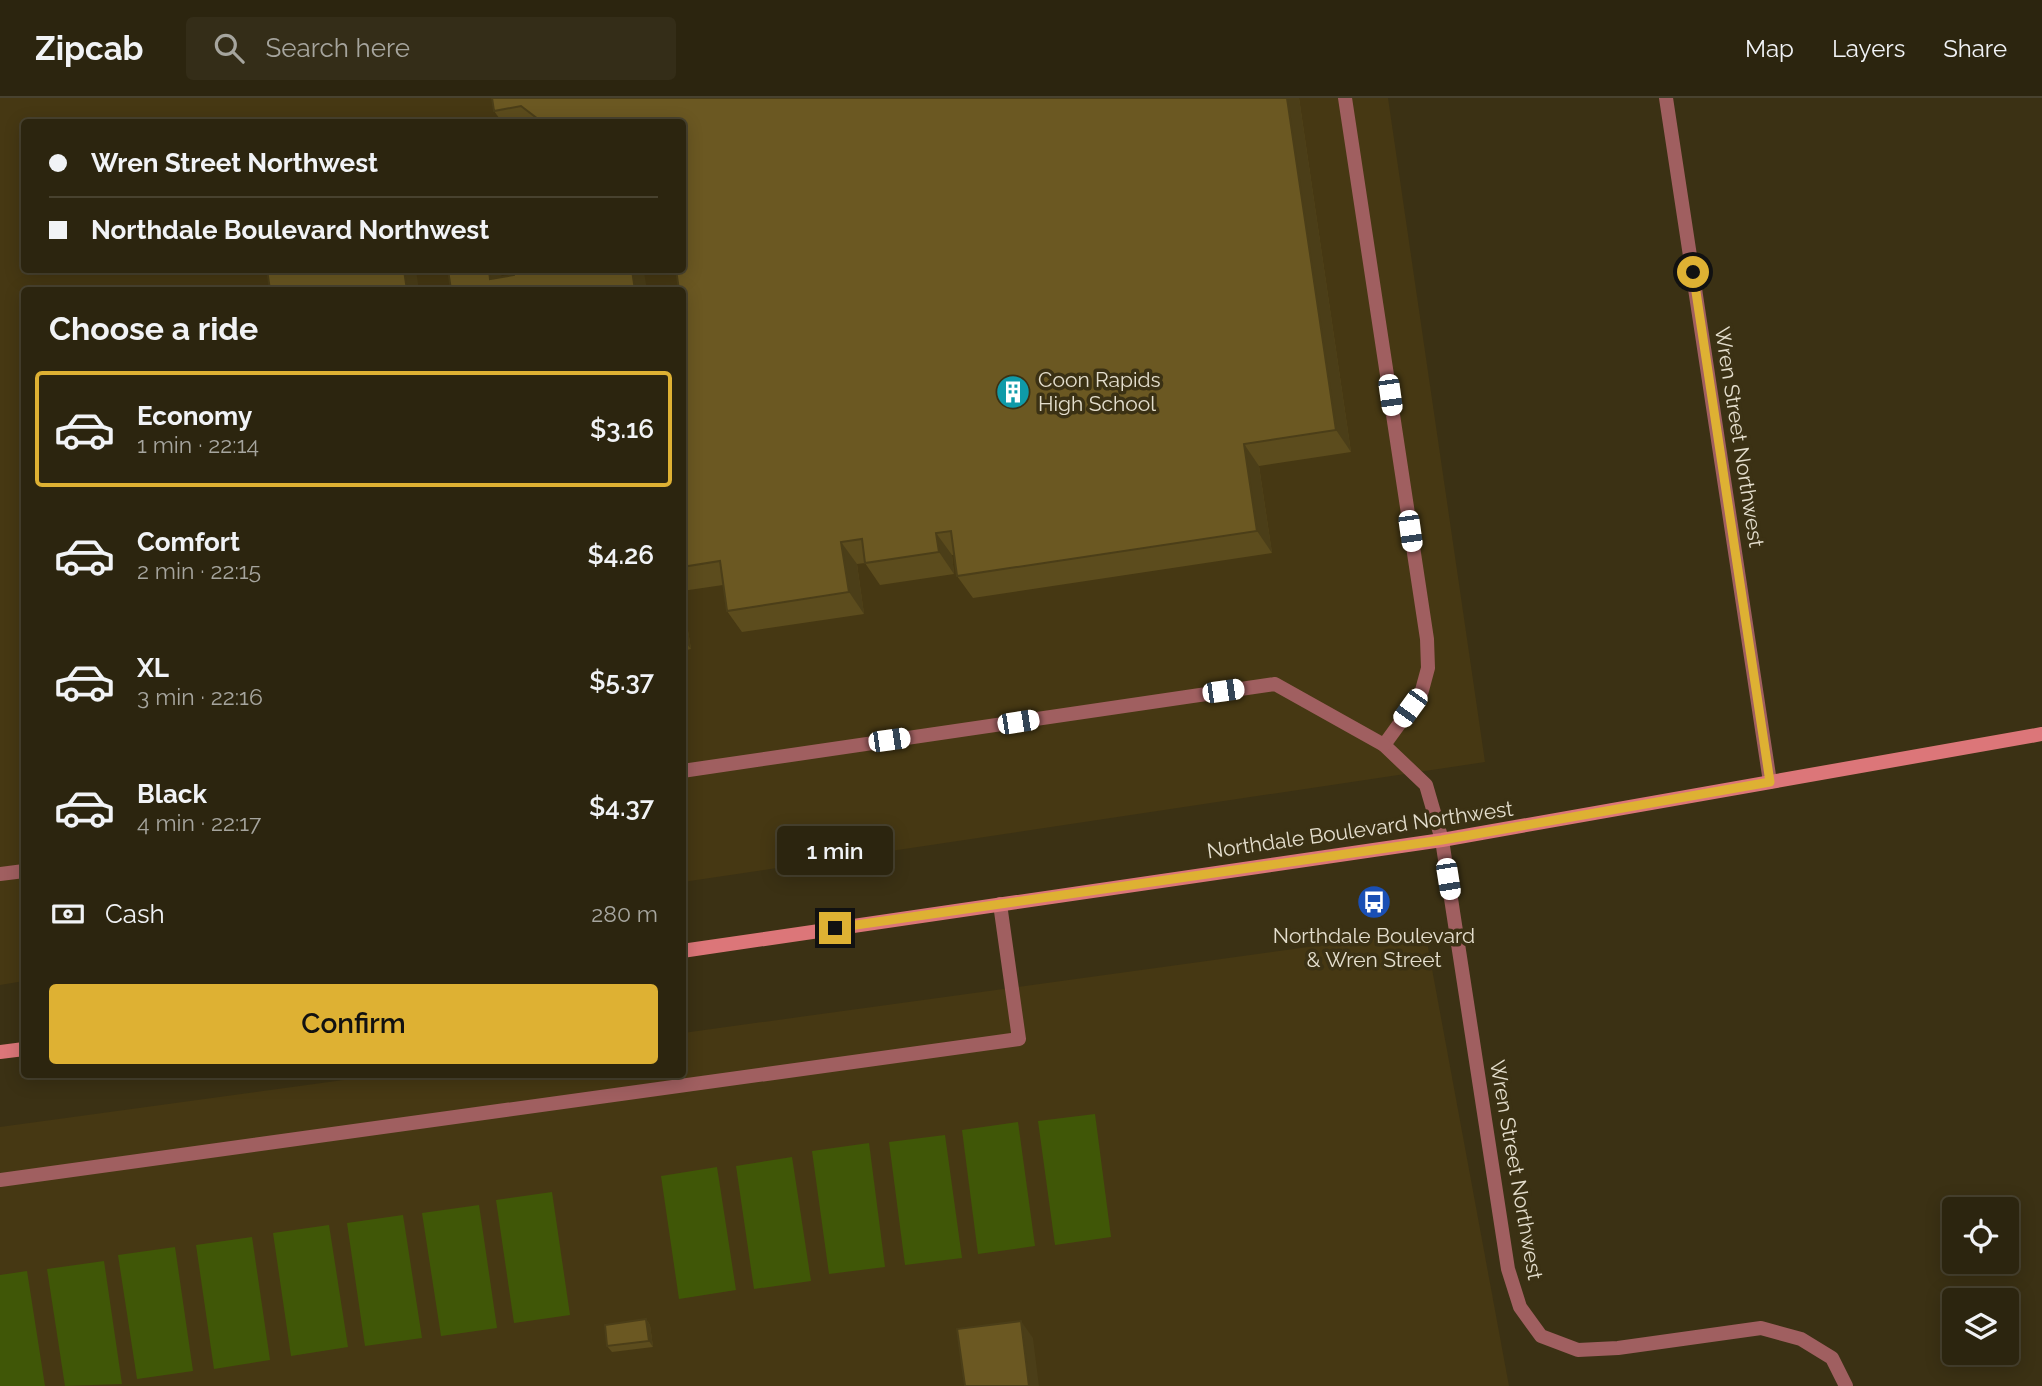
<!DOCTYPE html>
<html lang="en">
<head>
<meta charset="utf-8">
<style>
  body { margin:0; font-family:Raleway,sans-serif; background:#342d18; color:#f1f3f6; height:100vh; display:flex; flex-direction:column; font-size:26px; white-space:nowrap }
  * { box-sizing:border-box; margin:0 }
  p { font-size:23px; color:#a6a59e }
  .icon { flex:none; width:38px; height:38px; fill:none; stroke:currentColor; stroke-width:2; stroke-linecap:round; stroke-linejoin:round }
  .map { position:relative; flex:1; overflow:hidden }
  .drawer { position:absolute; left:21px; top:189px; width:665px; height:791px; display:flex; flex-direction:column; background:#2c250f; border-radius:7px; box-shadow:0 4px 18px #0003,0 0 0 2px #48422f }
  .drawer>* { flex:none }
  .hud { position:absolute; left:21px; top:21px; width:665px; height:154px; border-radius:7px; box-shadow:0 4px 18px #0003,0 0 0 2px #48422f; display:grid; align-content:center; height:154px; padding:0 28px; background:#2c250f }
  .buttons { position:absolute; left:1942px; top:1099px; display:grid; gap:14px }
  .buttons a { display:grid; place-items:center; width:77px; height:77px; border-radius:7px; background:#2c250f; box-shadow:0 4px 18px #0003,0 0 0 2px #48422f; font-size:35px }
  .end { position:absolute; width:32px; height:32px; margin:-16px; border:9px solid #deb133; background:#111; box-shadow:0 0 0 4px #111 }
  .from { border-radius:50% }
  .bubble { position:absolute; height:49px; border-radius:7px; background:#2c250f; box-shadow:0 4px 18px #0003,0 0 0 2px #48422f; font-size:23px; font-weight:600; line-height:49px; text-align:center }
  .car { position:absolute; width:21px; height:42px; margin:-21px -10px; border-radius:9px; box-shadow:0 0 5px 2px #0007; background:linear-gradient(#fff 24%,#345 0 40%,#fff 0 76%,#345 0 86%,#fff 0) }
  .hud b { display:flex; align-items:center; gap:24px; height:66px; font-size:26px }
  .hud b+b { border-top:2px solid #48422f }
  .hud i { width:18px; height:18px; background:#f1f3f6 }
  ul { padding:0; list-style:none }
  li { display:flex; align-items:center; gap:21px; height:116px; margin:0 14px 10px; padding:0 14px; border:4px solid transparent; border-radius:7px }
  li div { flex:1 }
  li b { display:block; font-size:26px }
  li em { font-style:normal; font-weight:600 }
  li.on { border-color:#deb133 }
  li>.icon { width:63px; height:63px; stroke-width:1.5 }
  h2 { padding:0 28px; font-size:32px; line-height:84px }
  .pay { display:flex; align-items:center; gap:18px; height:77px; padding:0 28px; font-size:26px }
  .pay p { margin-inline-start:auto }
  .primary-button { display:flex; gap:14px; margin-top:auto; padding:14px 28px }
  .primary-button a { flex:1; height:80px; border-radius:7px; background:#deb133; color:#111; font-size:28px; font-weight:600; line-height:80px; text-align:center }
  header { display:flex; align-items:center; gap:42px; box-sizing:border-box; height:98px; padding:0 35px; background:#2c250f; border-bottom:2px solid #48422f }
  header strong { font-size:33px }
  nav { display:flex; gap:38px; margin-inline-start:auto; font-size:24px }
  .search { width:490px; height:63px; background:#342d18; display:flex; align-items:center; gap:18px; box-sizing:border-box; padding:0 24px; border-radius:7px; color:#a6a59e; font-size:26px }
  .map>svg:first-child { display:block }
</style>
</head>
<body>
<header>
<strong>Zipcab</strong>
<div class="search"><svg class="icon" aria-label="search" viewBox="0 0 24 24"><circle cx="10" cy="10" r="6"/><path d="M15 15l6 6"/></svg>Search here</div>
<nav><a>Map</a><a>Layers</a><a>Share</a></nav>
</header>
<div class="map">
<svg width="2042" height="1288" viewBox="0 0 2042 1288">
  <rect width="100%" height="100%" fill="#3b3114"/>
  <g fill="#463813" fill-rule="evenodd">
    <path d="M0 0H1388L1485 664 683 784 682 192H24V883L0 887ZM24 24H682V172H24Z"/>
    <polygon points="1425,833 1509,1288 0,1288 0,1029 380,977 682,976 683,935"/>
  </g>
  <g fill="#405707">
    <polygon points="1095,1016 1111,1139 1055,1147 1038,1023"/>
    <polygon points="1018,1024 1035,1148 978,1156 962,1032"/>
    <polygon points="945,1037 962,1160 905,1167 889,1044"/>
    <polygon points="869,1045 885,1169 829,1176 812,1053"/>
    <polygon points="792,1059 811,1183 754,1191 736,1068"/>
    <polygon points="717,1069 736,1192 679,1201 661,1078"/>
    <polygon points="552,1094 570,1217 514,1225 496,1102"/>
    <polygon points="479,1107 497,1230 441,1238 422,1115"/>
    <polygon points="403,1117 422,1240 365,1248 347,1125"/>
    <polygon points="329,1127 348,1249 291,1258 273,1135"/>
    <polygon points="252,1139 270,1262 214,1271 196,1147"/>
    <polygon points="175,1149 193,1273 137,1281 118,1157"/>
    <polygon points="104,1163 122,1286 65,1288 47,1171"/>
    <polygon points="27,1173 45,1288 0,1288 0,1177"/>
  </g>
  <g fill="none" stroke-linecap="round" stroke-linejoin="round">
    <g stroke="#a05f60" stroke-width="14">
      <polyline points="1345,0 1427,541 1428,570 1421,596 1384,647 1426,687 1442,742"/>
      <polyline points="682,673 1275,586 1384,647"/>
      <polyline points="0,776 24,773"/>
      <polyline points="0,1082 1019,941 1000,806"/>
    </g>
    <g stroke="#a05f60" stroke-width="14">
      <polyline points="1666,0 1770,684"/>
      <polyline points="1442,742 1508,1171 1520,1209 1541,1238 1578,1252 1618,1250 1761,1230 1801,1241 1832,1260 1846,1288"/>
    </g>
    <g stroke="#dc7679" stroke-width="14">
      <polyline points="682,853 1442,742 2042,636"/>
      <polyline points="0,954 24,951"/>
    </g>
  </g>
  <g fill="#5c4c1d">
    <polygon points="492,0 1299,0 1351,354 1259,368 1272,455 973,500 957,478 954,457 952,457 954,476 880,487 865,465 857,466 864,516 742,534 727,513 723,487 682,493 682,24 502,24 494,13"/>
    <polygon points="682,496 691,551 682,553"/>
    <polygon points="646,1221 650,1227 653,1249 612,1254 607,1248"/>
  </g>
  <g fill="#4b3e18">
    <polygon points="1287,0 1299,0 1351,354 1336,332"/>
    <polygon points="404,172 416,172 419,192 407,192"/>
    <polygon points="489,172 499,172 501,175 504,192 490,181"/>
    <polygon points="632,172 642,172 644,174 647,192 635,192"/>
    <polygon points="1244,346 1259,368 1272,455 1257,433"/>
    <polygon points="936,435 952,457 954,476 939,454"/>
    <polygon points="841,444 857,466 864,516 849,494"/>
    <polygon points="682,496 691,551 682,540"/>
    <polygon points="646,1221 650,1227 653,1249 649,1243"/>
    <polygon points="1021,1223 1033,1240 1039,1288 1029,1288"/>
  </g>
  <g fill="#6b5822" stroke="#4b3e18" stroke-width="2">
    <polygon points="492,0 1287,0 1336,332 1244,346 1257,433 957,478 951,433 936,435 939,454 865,465 862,441 841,444 849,494 727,513 720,463 682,469 682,192 679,192 676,172 682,172 682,24 542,24 521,8 494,13"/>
    <polygon points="267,172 404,172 407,192 270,192"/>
    <polygon points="448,172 489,172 490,181 514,177 514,172 632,172 635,192 451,192"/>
    <polygon points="646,1221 649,1243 607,1248 605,1227"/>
    <polygon points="1021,1223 1029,1288 965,1288 957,1231"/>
  </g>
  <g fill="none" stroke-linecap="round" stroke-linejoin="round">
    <polyline stroke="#deb133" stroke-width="9" points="835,830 1442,742 1770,684 1693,174"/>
  </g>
  <defs>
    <g id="building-disc" transform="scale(1.75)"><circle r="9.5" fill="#0f9aa8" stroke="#3b3114"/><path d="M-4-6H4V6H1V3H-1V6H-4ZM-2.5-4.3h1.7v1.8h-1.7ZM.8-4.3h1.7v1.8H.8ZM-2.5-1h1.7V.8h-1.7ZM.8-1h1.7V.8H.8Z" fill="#fff"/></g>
    <g id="bus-disc" transform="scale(1.75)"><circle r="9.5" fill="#1a4fb4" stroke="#3b3114"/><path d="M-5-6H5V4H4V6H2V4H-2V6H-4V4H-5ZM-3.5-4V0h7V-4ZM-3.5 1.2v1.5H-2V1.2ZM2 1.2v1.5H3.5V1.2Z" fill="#fff"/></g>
  </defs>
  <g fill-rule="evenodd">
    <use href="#building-disc" x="1013" y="294"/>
    <use href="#bus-disc" x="1374" y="804"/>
  </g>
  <g text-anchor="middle" stroke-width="7" stroke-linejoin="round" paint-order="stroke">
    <g font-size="21" fill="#e4decd" stroke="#3b3114" text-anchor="start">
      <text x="1038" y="289">Coon Rapids<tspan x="1038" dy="24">High School</tspan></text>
      <text x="1374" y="845" text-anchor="middle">Northdale Boulevard<tspan x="1374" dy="24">&amp; Wren Street</tspan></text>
    </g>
    <g font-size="21" fill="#e4decd" stroke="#3b3114">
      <text transform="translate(1739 339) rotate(81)" y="7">Wren Street Northwest</text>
      <text transform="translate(1360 732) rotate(-8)" y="7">Northdale Boulevard Northwest</text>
      <text transform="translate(1516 1072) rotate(80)" y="7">Wren Street Northwest</text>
    </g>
  </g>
</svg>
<div class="buttons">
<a><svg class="icon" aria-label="locate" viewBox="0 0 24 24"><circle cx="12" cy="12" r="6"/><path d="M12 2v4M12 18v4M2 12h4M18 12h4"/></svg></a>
<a><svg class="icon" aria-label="layers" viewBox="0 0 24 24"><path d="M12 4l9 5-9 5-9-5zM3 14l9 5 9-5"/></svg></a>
</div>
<i class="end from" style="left:1693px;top:174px"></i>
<i class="end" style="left:835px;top:830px"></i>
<div class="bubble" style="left:777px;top:728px;width:116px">1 min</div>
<i class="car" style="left:1390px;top:297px;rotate:172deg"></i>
<i class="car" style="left:1410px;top:433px;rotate:172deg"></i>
<i class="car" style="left:1223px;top:593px;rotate:82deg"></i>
<i class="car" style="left:1410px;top:610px;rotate:216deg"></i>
<i class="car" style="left:1018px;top:624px;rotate:81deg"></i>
<i class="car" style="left:889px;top:642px;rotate:82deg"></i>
<i class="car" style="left:1448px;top:781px;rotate:171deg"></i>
<div class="hud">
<b><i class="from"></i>Wren Street Northwest</b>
<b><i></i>Northdale Boulevard Northwest</b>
</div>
<section class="drawer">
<h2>Choose a ride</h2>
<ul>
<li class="on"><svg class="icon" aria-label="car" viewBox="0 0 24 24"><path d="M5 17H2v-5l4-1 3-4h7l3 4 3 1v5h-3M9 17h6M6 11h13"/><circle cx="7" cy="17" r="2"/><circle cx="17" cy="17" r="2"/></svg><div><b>Economy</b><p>1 min · 22:14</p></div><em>$3.16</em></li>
<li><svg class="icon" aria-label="car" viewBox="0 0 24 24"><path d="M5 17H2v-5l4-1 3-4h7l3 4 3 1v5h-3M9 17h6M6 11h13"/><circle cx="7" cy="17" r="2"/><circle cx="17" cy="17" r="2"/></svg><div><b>Comfort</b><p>2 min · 22:15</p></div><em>$4.26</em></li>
<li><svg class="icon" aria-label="car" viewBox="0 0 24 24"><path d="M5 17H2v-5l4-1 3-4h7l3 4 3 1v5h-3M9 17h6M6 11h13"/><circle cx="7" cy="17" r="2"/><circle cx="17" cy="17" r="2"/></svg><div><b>XL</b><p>3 min · 22:16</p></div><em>$5.37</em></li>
<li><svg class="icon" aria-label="car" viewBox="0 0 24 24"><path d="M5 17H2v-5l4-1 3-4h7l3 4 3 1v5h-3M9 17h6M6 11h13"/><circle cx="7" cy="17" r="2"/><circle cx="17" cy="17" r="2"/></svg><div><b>Black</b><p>4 min · 22:17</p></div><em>$4.37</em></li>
</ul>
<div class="pay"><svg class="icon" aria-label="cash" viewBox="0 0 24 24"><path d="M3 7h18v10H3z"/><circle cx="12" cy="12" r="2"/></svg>Cash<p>280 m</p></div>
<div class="primary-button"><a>Confirm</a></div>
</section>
</div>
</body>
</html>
